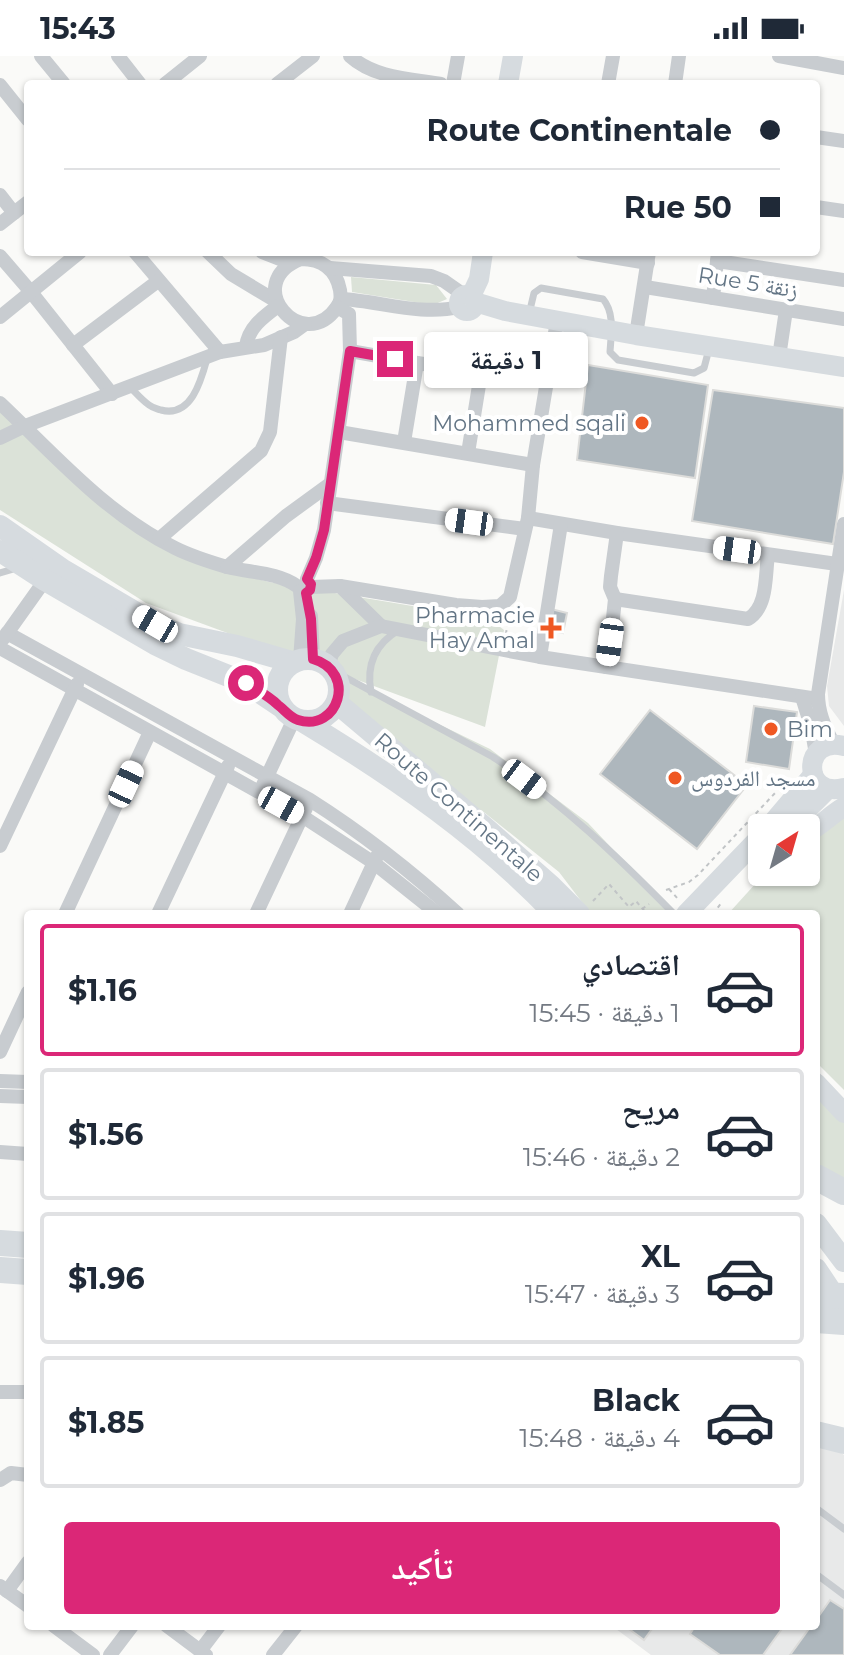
<!DOCTYPE html>
<html lang="ar">
<head>
<meta charset="utf-8">
<style>
  body { margin:0; font-family:Montserrat,"Noto Naskh Arabic",sans-serif; background:#f6f6f7; color:#1f2937; direction:rtl; height:100vh; display:flex; flex-direction:column; font-size:30px; white-space:nowrap }
  * { box-sizing:border-box; margin:0 }
  p { font-size:26px; color:#747a83 }
  .icon { flex:none; width:44px; height:44px; fill:none; stroke:currentColor; stroke-width:2; stroke-linecap:round; stroke-linejoin:round }
  .map { position:relative; flex:1; overflow:hidden; direction:ltr }
  .panel { position:absolute; left:24px; top:854px; width:796px; height:720px; display:flex; flex-direction:column; background:#fff; border-radius:8px; box-shadow:0 2px 6px #0004; direction:rtl }
  .panel>* { flex:none }
  .top-card { position:absolute; left:24px; top:24px; width:796px; height:176px; border-radius:8px; box-shadow:0 2px 6px #0004; direction:rtl; display:grid; align-content:center; height:176px; padding:0 40px; background:#fff }
  .needle { width:52px; rotate:37deg }
  .controls { position:absolute; left:748px; top:758px; display:grid; gap:16px }
  .controls a { display:grid; place-items:center; width:72px; height:72px; border-radius:8px; background:#fff; box-shadow:0 2px 6px #0004; font-size:40px }
  .end { position:absolute; width:36px; height:36px; margin:-18px; border:10px solid #db2777; background:#fff; box-shadow:0 0 0 4px #fff }
  .from { border-radius:50% }
  .bubble { position:absolute; height:56px; border-radius:8px; background:#fff; box-shadow:0 2px 6px #0004; font-size:26px; font-weight:700; line-height:56px; text-align:center; direction:rtl }
  .car { position:absolute; width:24px; height:48px; margin:-24px -12px; border-radius:10px; box-shadow:0 0 6px 2px #0007; background:linear-gradient(#fff 24%,#345 0 40%,#fff 0 76%,#345 0 86%,#fff 0) }
  .top-card b { display:flex; align-items:center; gap:28px; height:76px; font-size:30px }
  .top-card b+b { border-top:2px solid #e0e1e3 }
  .top-card i { width:20px; height:20px; background:#1f2937 }
  ul { padding:14px 0 0; list-style:none }
  li { display:flex; align-items:center; gap:24px; height:132px; margin:0 16px 12px; padding:0 24px; border:4px solid #e0e1e3; border-radius:8px }
  li div { flex:1 }
  li b { display:block; font-size:30px }
  li em { font-style:normal; font-weight:700 }
  li.selected { border-color:#db2777 }
  li>.icon { width:72px; height:72px; stroke-width:1.5 }
  .action { display:flex; gap:16px; margin-top:auto; padding:16px 40px }
  .action a { flex:1; height:92px; border-radius:8px; background:#db2777; color:#fff; font-size:32px; font-weight:700; line-height:92px; text-align:center }
  .status { display:flex; justify-content:space-between; align-items:center; height:56px; padding:0 40px; background:#fff; direction:ltr }
  .status svg { height:22px; fill:currentColor }
  .map>svg:first-child { display:block }
</style>
</head>
<body>
<div class="status"><b>15:43</b><svg viewBox="0 0 49 12"><path d="M0 12V9h3v3zM5 12V6h3v6zM10 12V3h3v9zM15 12V0h3v12zM26 1h20v11H26zM47 4h2v5h-2z"/></svg></div>
<div class="map">
<svg width="844" height="1599" viewBox="0 0 844 1599">
  <rect width="100%" height="100%" fill="#fafaf8"/>
  <g fill="#e8e9e9">
    <polygon points="844,534 844,670 829,650 827,630"/>
    <polygon points="816,1385 831,1388 844,1399 844,1599 651,1599 612,1570 816,1570"/>
  </g>
  <g fill="#dbe2d8">
    <polygon points="351,221 436,229 447,243 433,249 352,236"/>
    <polygon points="0,356 108,446 206,509 269,526 490,563 504,574 485,671 344,619 385,642 490,693 588,767 674,858 591,858 559,816 485,757 467,746 329,632 331,626 328,614 146,547 0,454"/>
    <polygon points="844,754 844,1034 816,1006 816,858 728,858 766,816 806,816 806,783"/>
    <polygon points="816,1027 844,1057 844,1136 816,1121"/>
  </g>
  <g fill="#aeb7bd" stroke="#dcdcda" stroke-width="2">
    <polygon points="521,286 541,289 537,317 516,313"/>
    <polygon points="588,309 708,329 695,422 577,404"/>
    <polygon points="713,334 844,352 844,416 833,488 692,465"/>
    <polygon points="551,553 567,557 563,577 547,574"/>
    <polygon points="754,650 797,656 789,713 746,706"/>
    <polygon points="650,654 747,729 697,793 600,718"/>
    <polygon points="830,1544 844,1553 844,1599 790,1599 811,1570 816,1570 816,1564"/>
    <polygon points="625,1570 654,1570 644,1584"/>
    <polygon points="695,1570 784,1570 763,1599 720,1599 690,1578"/>
  </g>
  <g fill="none" stroke-linecap="round" stroke-linejoin="round">
    <g stroke="#c1c4c6" stroke-width="2" stroke-dasharray="4 4" stroke-linecap="butt">
      <polyline points="506,578 508,561"/>
      <polyline points="669,833 678,843"/>
      <polyline points="666,834 689,826 698,819 776,736"/>
      <polyline points="593,845 609,828 629,851 636,845 647,858"/>
      <polyline points="642,853 649,848"/>
      <polyline points="713,858 722,846"/>
    </g>
    <g stroke="#c8ccd0" stroke-width="7">
      <path d="M529 258 534 237 541 232 603 243C615 257 611 279 610 296L618 304 694 317 704 312 709 293"/>
      <path d="M130 331C136 337 142 344 149 349 153 352 155 352 161 354 191 362 201 325 207 303"/>
      <polyline points="0,517 17,512"/>
      <path d="M332 614 493 701C560 745 618 801 674 858"/>
      <path d="M371 636C366 609 375 588 399 574"/>
      <polyline points="816,1452 844,1473"/>
      <polyline points="816,1518 844,1539"/>
    </g>
    <g stroke="#c8ccd0" stroke-width="14">
      <polyline points="41,0 64,28"/>
      <polyline points="118,0 140,28"/>
      <path d="M350 0C374 22 411 23 441 28"/>
      <polyline points="779,0 844,12"/>
      <polyline points="165,28 200,0"/>
      <polyline points="277,28 313,0"/>
      <polyline points="453,28 458,0"/>
      <polyline points="608,28 613,0"/>
      <polyline points="675,28 679,0"/>
      <polyline points="0,29 28,64"/>
      <polyline points="816,81 844,85"/>
      <polyline points="0,139 14,157"/>
      <polyline points="816,151 844,155"/>
      <polyline points="0,168 28,146"/>
      <polyline points="135,196 220,296"/>
      <polyline points="208,196 231,218 276,245"/>
      <polyline points="262,196 290,207"/>
      <polyline points="582,196 648,207"/>
      <polyline points="0,200 31,236 112,338"/>
      <path d="M301 203C322 203 336 213 340 234 341 241 341 245 337 251 303 301 239 227 301 203Z"/>
      <polyline points="717,205 844,224"/>
      <polyline points="330,212 431,220 444,225 464,239"/>
      <polyline points="645,231 844,263"/>
      <polyline points="713,242 718,196"/>
      <path d="M341 243C380 245 421 260 459 251"/>
      <polyline points="0,261 80,196"/>
      <polyline points="636,279 649,196"/>
      <polyline points="73,289 158,225"/>
      <path d="M246 291C248 272 263 261 278 250"/>
      <polyline points="350,295 417,307 546,326"/>
      <polyline points="779,301 786,254"/>
      <path d="M0 347C55 399 106 458 175 492 191 500 210 506 227 511 251 517 277 516 297 530"/>
      <polyline points="339,376 533,409"/>
      <polyline points="0,382 25,370 220,296 264,289 294,276 305,268"/>
      <polyline points="404,386 417,307"/>
      <polyline points="468,397 481,317"/>
      <polyline points="327,447 525,473"/>
      <polyline points="528,462 617,477 837,508"/>
      <polyline points="159,483 261,395 270,376 281,281"/>
      <polyline points="227,511 286,460 330,428"/>
      <polyline points="307,523 316,502 324,474 350,295 349,258 337,251"/>
      <polyline points="340,530 381,570"/>
      <polyline points="311,531 340,530 456,549 482,551 500,550 510,541 528,462 533,409 557,265"/>
      <path d="M615 543 748 563C768 551 765 520 768 499"/>
      <polyline points="311,560 313,603"/>
      <path d="M7 577 310 744C362 777 412 816 458 858"/>
      <polyline points="3,583 45,524"/>
      <polyline points="0,592 302,760 374,807 438,858"/>
      <polyline points="540,601 561,468"/>
      <polyline points="300,604 303,563 300,535"/>
      <polyline points="328,610 332,598 343,585 381,570 540,601 818,643"/>
      <polyline points="606,611 613,562 615,543 610,531 611,520 617,477"/>
      <polyline points="802,641 811,670 816,698"/>
      <path d="M834 688C825 673 818 656 818 638L844 468"/>
      <polyline points="263,729 294,663"/>
      <polyline points="0,790 77,628"/>
      <polyline points="65,858 150,676"/>
      <polyline points="158,858 228,710"/>
      <polyline points="256,858 306,752"/>
      <polyline points="350,858 377,800"/>
      <polyline points="0,996 28,936"/>
      <polyline points="0,1025 28,1026"/>
      <polyline points="0,1040 28,1041"/>
      <polyline points="0,1096 28,1098"/>
      <polyline points="0,1336 28,1336"/>
      <polyline points="0,1424 11,1417 28,1419"/>
      <polyline points="0,1530 28,1550"/>
      <polyline points="7,1535 28,1506"/>
      <polyline points="54,1570 93,1599"/>
      <polyline points="167,1570 206,1599"/>
      <polyline points="200,1595 219,1570"/>
      <polyline points="110,1599 132,1570"/>
      <polyline points="273,1599 296,1570"/>
    </g>
    <g stroke="#d6dbdf" stroke-width="20">
      <polyline points="508,28 513,0"/>
      <circle cx="467" cy="247" r="8"/>
      <polyline points="471,240 479,223 483,196"/>
      <polyline points="475,246 505,255 636,279 844,311"/>
      <path d="M844 690C802 679 801 743 844 732"/>
      <polyline points="768,772 813,719"/>
      <polyline points="789,772 828,733"/>
      <path d="M806 777C820 771 830 759 844 751"/>
      <polyline points="686,858 762,779"/>
      <polyline points="816,1027 844,1057"/>
    </g>
    <g stroke="#d6dbdf" stroke-width="22">
      <polyline points="0,470 63,514 155,568 179,578 237,590 292,606"/>
      <polyline points="0,495 45,524 155,588 186,603 246,627 280,650"/>
      <circle cx="308" cy="634" r="31"/>
      <polyline points="337,647 484,771 551,830 579,858"/>
      <path d="M304 666C395 721 482 781 555 858"/>
      <polyline points="816,1168 844,1205"/>
      <polyline points="816,1213 840,1249"/>
    </g>
    <g stroke="#d6dbdf" stroke-width="26">
      <polyline points="816,1121 844,1136"/>
      <polyline points="0,1187 28,1189"/>
      <polyline points="0,1214 28,1216"/>
      <polyline points="816,1239 844,1240"/>
      <polyline points="816,1264 844,1266"/>
      <polyline points="816,1378 844,1385"/>
    </g>
  </g>
  <g fill="none" stroke-linecap="round" stroke-linejoin="round">
    <path stroke="#db2777" stroke-width="10" d="M246 627C257 634 269 640 278 649 285 654 289 661 298 664 338 677 358 616 313 603L311 563 306 537 310 534 311 528 307 523 316 502 324 474 350 295 395 303"/>
  </g>
  <g fill="#ef5823" stroke="#fff" stroke-width="3">
    <circle cx="642" cy="367" r="8"/>
    <path d="M547 560h8v8h8v8h-8v8h-8v-8h-8v-8h8z"/>
    <circle cx="771" cy="673" r="8"/>
    <circle cx="675" cy="722" r="8"/>
  </g>
  <g text-anchor="middle" stroke-width="8" stroke-linejoin="round" paint-order="stroke">
    <g font-size="22" fill="#637585" stroke="#fff">
      <text transform="translate(748 226) rotate(9)" y="8">Rue 5 زنقة</text>
      <text transform="translate(459 751) rotate(41)" y="8">Route Continentale</text>
    </g>
    <g font-size="22" fill="#637585" stroke="#fff" text-anchor="end">
      <text x="626" y="375">Mohammed sqali</text>
      <text x="535" y="567">Pharmacie<tspan x="535" dy="25">Hay Amal</tspan></text>
      <text x="787" y="681" text-anchor="start">Bim</text>
      <text x="691" y="730" text-anchor="start">مسجد الفردوس</text>
    </g>
  </g>
</svg>
<div class="controls">
<a><svg class="needle" viewBox="-14 -14 28 28"><path d="M0-13l5 13h-10z" fill="#e53935"/><path d="M0 13l5-13h-10z" fill="#747a83"/></svg></a>
</div>
<i class="end from" style="left:246px;top:627px"></i>
<i class="end" style="left:395px;top:303px"></i>
<div class="bubble" style="left:424px;top:276px;width:164px">1 دقيقة</div>
<i class="car" style="left:469px;top:466px;rotate:278deg"></i>
<i class="car" style="left:737px;top:494px;rotate:278deg"></i>
<i class="car" style="left:155px;top:568px;rotate:300deg"></i>
<i class="car" style="left:610px;top:586px;rotate:188deg"></i>
<i class="car" style="left:524px;top:723px;rotate:127deg"></i>
<i class="car" style="left:126px;top:728px;rotate:25deg"></i>
<i class="car" style="left:281px;top:749px;rotate:119deg"></i>
<div class="top-card">
<b><i class="from"></i>Route Continentale</b>
<b><i></i>Rue 50</b>
</div>
<section class="panel">
<ul>
<li class="selected"><svg class="icon" aria-label="car" viewBox="0 0 24 24"><path d="M5 17H2v-5l4-1 3-4h7l3 4 3 1v5h-3M9 17h6M6 11h13"/><circle cx="7" cy="17" r="2"/><circle cx="17" cy="17" r="2"/></svg><div><b>اقتصادي</b><p>1 دقيقة · 15:45</p></div><em>$1.16</em></li>
<li><svg class="icon" aria-label="car" viewBox="0 0 24 24"><path d="M5 17H2v-5l4-1 3-4h7l3 4 3 1v5h-3M9 17h6M6 11h13"/><circle cx="7" cy="17" r="2"/><circle cx="17" cy="17" r="2"/></svg><div><b>مريح</b><p>2 دقيقة · 15:46</p></div><em>$1.56</em></li>
<li><svg class="icon" aria-label="car" viewBox="0 0 24 24"><path d="M5 17H2v-5l4-1 3-4h7l3 4 3 1v5h-3M9 17h6M6 11h13"/><circle cx="7" cy="17" r="2"/><circle cx="17" cy="17" r="2"/></svg><div><b>XL</b><p>3 دقيقة · 15:47</p></div><em>$1.96</em></li>
<li><svg class="icon" aria-label="car" viewBox="0 0 24 24"><path d="M5 17H2v-5l4-1 3-4h7l3 4 3 1v5h-3M9 17h6M6 11h13"/><circle cx="7" cy="17" r="2"/><circle cx="17" cy="17" r="2"/></svg><div><b>Black</b><p>4 دقيقة · 15:48</p></div><em>$1.85</em></li>
</ul>
<div class="action"><a>تأكيد</a></div>
</section>
</div>
</body>
</html>
